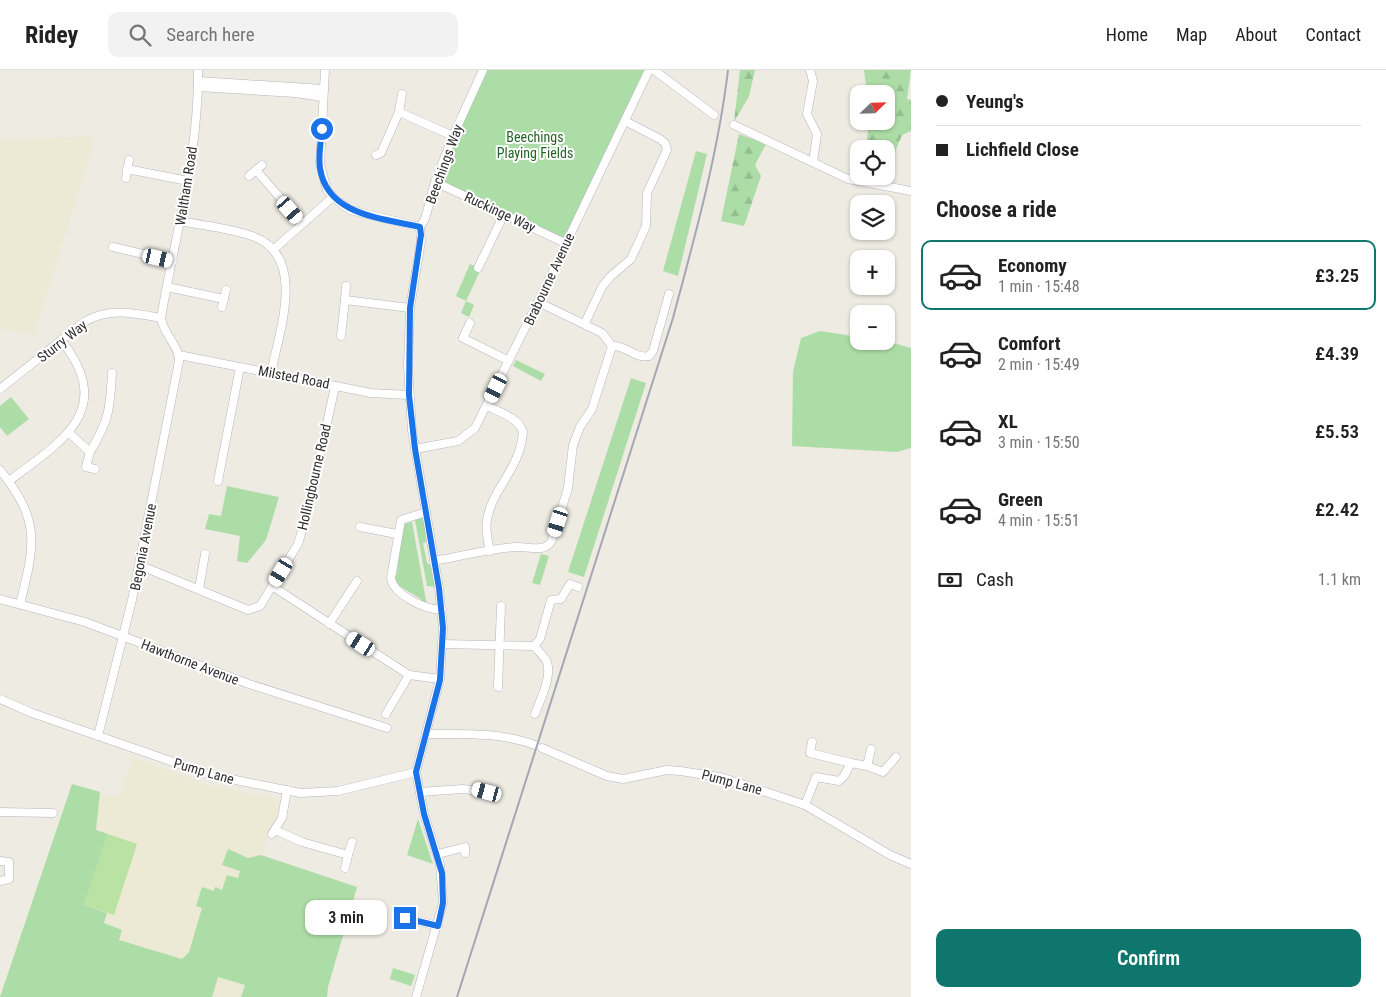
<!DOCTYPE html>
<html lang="en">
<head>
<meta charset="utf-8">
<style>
  body { margin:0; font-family:"Roboto Condensed",sans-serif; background:#f2f2f2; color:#222; height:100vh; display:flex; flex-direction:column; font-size:19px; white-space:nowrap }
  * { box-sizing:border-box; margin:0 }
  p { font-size:16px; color:#767676 }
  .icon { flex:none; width:28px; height:28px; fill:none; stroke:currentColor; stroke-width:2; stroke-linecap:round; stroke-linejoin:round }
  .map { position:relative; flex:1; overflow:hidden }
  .details { display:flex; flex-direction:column; background:#fff; width:475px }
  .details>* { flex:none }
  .guide { display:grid; align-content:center; height:110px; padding:0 25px; background:#fff }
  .needle { width:32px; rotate:67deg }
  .buttons { position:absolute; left:850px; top:15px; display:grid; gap:10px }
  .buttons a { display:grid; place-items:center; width:45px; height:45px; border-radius:10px; background:#fff; box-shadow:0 1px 4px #0004; font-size:25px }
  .end { position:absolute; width:22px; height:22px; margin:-11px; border:6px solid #1a73e8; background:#fff; box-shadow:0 0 0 2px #fff }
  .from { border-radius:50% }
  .bubble { position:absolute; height:35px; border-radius:10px; background:#fff; box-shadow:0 1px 4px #0004; font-size:16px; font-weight:600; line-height:35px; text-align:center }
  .car { position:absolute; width:15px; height:30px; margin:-15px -8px; border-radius:6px; box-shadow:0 0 4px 1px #0007; background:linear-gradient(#fff 24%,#345 0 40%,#fff 0 76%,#345 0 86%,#fff 0) }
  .guide b { display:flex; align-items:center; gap:18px; height:48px; font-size:19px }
  .guide b+b { border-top:1px solid #e0e0e0 }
  .guide i { width:12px; height:12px; background:#222 }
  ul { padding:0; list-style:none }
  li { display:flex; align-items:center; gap:15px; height:70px; margin:0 10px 8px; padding:0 15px; border:2px solid transparent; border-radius:10px }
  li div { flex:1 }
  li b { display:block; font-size:19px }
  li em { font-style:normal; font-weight:600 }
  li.selected { border-color:#0f766e }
  li>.icon { width:45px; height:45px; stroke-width:1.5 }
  h2 { padding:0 25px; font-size:22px; line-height:60px }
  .pay { display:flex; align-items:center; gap:12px; height:55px; padding:0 25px; font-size:19px }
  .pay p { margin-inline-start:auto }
  .primary-button { display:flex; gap:10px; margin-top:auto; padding:10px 25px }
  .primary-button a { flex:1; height:58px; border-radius:10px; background:#0f766e; color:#fff; font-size:20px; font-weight:600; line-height:58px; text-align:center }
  header { display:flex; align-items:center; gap:30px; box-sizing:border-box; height:70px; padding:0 25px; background:#fff; border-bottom:1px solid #e0e0e0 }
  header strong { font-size:24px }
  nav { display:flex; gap:28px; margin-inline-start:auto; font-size:18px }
  .search { width:350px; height:45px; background:#f2f2f2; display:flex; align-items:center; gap:12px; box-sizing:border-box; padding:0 18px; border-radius:10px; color:#767676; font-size:19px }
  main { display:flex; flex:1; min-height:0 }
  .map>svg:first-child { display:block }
</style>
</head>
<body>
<header>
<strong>Ridey</strong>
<div class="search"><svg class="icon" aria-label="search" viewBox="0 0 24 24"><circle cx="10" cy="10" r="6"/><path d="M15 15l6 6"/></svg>Search here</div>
<nav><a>Home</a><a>Map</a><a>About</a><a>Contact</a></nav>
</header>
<main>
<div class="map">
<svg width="911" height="927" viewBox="0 0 911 927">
  <defs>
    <pattern id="forest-firs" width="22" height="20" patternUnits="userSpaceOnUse" patternTransform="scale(1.25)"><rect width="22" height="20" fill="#addda6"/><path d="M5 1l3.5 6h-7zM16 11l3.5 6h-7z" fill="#95be8f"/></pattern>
  </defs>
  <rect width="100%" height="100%" fill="#edebe2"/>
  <g fill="#ece9d4">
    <polygon points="87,66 95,69 34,265 0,258 0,71"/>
    <polygon points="133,687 208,715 282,730 261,785 357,817 328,917 327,927 0,927 72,714 119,728"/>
  </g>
  <g fill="#addda6">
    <polygon points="483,0 649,0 565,173 435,112"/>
    <polygon points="696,81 707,84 678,206 663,201"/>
    <polygon points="470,194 481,199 466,231 474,235 469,247 461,243 466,231 456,226"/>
    <polygon points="820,261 859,267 859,271 886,271 911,278 911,378 897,382 792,376 793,302 801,268"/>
    <polygon points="516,290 545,304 541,311 513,296"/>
    <polygon points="631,308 646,313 584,507 568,502"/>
    <polygon points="11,327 29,349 7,366 0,357 0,336"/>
    <polygon points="227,416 279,427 266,470 247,493 237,491 240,466 205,459 209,444 221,446"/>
    <polygon points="424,446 426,472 423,473 427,493 430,495 435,517 427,516 415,450"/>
    <polygon points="412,452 427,536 421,533 421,529 401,517 399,518 394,511 395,504 397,504 399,482 398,479 404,454"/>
    <polygon points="541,484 549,486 540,515 532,513"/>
    <polygon points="72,714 100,722 96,760 108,764 84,835 107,843 104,853 122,860 119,870 182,889 189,882 202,838 196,836 202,817 214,821 215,817 222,820 227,805 238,808 240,801 222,795 228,779 248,788 261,785 357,817 328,917 327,927 241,927 245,915 218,907 212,927 0,927"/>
    <polygon points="418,749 433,794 407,785"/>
    <polygon points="393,898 415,905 411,916 390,909"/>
  </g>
  <g fill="url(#forest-firs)">
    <polygon points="740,0 755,0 749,26 734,52"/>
    <polygon points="864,0 911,0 907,29 911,30 911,61 902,65 896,79 890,114 862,109 862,106 886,106 886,79 866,79 869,51 886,51 886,24 867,24"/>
    <polygon points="739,64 766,74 755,95 761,106 744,156 721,151"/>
  </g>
  <polygon fill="#bae2a3" points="108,764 137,774 114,845 84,835"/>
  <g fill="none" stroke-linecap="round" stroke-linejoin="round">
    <g stroke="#b6b5c0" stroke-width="9">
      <g id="minor">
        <polyline points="325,0 320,94 327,120 334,128 350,140 420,157"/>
        <polyline points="654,0 714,45"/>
        <polyline points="810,0 813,11 807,44 817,64 813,92"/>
        <polyline points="198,11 324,19"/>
        <polyline points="198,17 295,23 323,27"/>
        <polyline points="399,42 453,66"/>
        <polyline points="734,55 848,109 911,121"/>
        <polyline points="376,85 381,83 399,42 402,24"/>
        <polyline points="127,99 188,111"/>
        <polyline points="256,100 302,153"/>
        <polyline points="249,106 262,95"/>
        <polyline points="126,108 129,90"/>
        <polyline points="435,112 565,173"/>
        <path d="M181 151C204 156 230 158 252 166 308 185 279 262 271 303"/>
        <polyline points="113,177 173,191"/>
        <polyline points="273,180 333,127"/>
        <polyline points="478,198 504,144"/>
        <polyline points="167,217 224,229"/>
        <polyline points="345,230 346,216"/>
        <polyline points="222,237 226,220"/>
        <polyline points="470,253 463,268 509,291"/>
        <polyline points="585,253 602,217 610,207 631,189 646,156 647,123 667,80 665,73 660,69 625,51"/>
        <polyline points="341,266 345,230 410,238"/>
        <path d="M612 276C627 275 634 289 649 286L653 281 669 224"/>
        <polyline points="179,285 371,323 409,325"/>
        <path d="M0 319 84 252C109 237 134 243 161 248"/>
        <path d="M487 336C499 342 519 348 523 362 520 400 492 418 487 450 485 460 488 471 490 481"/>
        <path d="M69 363 90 382C109 350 110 340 112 303"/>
        <polyline points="415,379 458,371 475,358 538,232 649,0"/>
        <polyline points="90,382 86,397 95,399"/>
        <path d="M0 400C41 451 35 474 20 534"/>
        <path d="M9 411C62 371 117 340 61 270"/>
        <polyline points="218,411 240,297"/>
        <path d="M426 442 401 450 391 508C393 524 426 541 442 539"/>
        <polyline points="360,457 397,464"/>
        <path d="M434 491C461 486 489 479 516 477 528 476 545 484 552 470L568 418 573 375 580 357 592 339 612 276 602 263 538 232"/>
        <polyline points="139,495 248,540 260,536 298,474 309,437 335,316"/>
        <polyline points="272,516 409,605 440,609"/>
        <polyline points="199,519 205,484"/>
        <polyline points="0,529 85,552 249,614 387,658"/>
        <polyline points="329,554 357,511"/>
        <polyline points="443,574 534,576"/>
        <polyline points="534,576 540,569 551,530 561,529 570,514 578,517"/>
        <path d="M534 576C538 581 545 587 547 592 552 608 540 630 535 644"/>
        <polyline points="498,617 501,536"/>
        <polyline points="0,629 32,643 211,705 300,723 338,721 416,702"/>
        <polyline points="386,644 409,605"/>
        <path d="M426 664C462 664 501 662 535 675"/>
        <path d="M98 666 132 530 179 291C179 275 163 264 161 248 175 165 199 84 198 0"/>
        <polyline points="542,678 607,706 623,709 667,700 680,701 720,707 763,721 805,735 890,785 911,794"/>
        <polyline points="851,693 867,696 871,679"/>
        <polyline points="867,696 883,702 896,687"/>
        <polyline points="420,722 463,719 487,722"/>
        <polyline points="805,735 816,707 839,711 844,706 851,693 810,683 812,672"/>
        <polyline points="0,742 53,743"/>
        <polyline points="275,760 302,772 348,785 352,772"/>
        <polyline points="272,764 282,748 287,720"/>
        <polyline points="438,784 465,777 465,783"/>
        <polyline points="0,791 9,792 9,809 0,811"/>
        <polyline points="345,798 348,785"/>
        <polyline points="405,848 438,856"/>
        <polyline points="416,927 443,833 440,794 424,744 416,702 440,609 443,558 439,518 412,360 408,297 410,238 421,171 420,157 425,149 435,112 453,66 483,0"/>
      </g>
    </g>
    <use href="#minor" stroke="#fff" stroke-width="8"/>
    <path stroke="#a6a5b5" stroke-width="2" d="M457 927 673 248C695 166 718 84 728 0"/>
  </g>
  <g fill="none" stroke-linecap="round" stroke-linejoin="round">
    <path stroke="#1a73e8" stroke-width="6" d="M322 59C321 72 318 86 320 98 327 146 383 148 420 157L421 165 410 238 409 325 415 379 439 518 443 558 440 610 416 702 424 744 442 803 443 833 438 856 405 848"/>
  </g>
  <g text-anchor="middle" stroke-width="4" stroke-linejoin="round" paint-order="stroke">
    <g font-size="14" fill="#246425" stroke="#fff">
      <text x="535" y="72">Beechings<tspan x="535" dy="16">Playing Fields</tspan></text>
    </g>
    <g font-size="14" fill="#2e2e2e" stroke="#fff">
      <text transform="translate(444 94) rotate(-70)" y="5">Beechings Way</text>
      <text transform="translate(186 116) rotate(-81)" y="5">Waltham Road</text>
      <text transform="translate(500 142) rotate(25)" y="5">Ruckinge Way</text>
      <text transform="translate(549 209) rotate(-65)" y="5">Brabourne Avenue</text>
      <text transform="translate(62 271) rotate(-38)" y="5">Sturry Way</text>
      <text transform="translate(294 307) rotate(11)" y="5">Milsted Road</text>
      <text transform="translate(314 407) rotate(-77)" y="5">Hollingbourne Road</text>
      <text transform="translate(143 477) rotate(-79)" y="5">Begonia Avenue</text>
      <text transform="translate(190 592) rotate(21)" y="5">Hawthorne Avenue</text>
      <text transform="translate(204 701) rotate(16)" y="5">Pump Lane</text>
      <text transform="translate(732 712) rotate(15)" y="5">Pump Lane</text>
    </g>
  </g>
</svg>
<div class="buttons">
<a><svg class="needle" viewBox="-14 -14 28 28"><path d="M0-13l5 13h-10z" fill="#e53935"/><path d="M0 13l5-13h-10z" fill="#767676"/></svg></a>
<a><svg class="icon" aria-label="locate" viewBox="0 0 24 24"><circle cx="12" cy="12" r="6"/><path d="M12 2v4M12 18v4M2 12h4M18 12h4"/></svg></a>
<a><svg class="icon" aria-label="layers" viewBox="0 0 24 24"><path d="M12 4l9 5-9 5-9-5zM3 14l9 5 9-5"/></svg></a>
<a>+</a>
<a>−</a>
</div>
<i class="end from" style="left:322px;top:59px"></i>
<i class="end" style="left:405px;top:848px"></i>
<div class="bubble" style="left:305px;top:830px;width:82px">3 min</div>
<i class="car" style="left:290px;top:140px;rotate:139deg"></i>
<i class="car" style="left:158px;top:188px;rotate:103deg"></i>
<i class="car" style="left:496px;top:318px;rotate:206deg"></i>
<i class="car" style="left:558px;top:452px;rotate:198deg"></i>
<i class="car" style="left:281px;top:502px;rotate:211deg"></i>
<i class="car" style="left:361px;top:574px;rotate:303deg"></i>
<i class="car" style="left:487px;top:722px;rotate:285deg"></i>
</div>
<section class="details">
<div class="guide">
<b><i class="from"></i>Yeung's</b>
<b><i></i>Lichfield Close</b>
</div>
<h2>Choose a ride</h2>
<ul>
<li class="selected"><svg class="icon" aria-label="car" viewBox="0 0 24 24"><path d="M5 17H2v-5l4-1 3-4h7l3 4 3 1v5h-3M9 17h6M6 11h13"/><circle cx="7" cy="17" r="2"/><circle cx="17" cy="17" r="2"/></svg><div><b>Economy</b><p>1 min · 15:48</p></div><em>£3.25</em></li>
<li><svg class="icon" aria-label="car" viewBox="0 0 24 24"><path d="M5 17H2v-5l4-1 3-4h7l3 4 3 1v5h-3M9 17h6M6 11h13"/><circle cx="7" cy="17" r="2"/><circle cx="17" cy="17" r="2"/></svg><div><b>Comfort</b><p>2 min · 15:49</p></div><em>£4.39</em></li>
<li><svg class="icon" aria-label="car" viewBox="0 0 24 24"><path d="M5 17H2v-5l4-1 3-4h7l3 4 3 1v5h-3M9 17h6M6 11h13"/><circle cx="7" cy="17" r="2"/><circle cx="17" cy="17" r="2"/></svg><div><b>XL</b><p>3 min · 15:50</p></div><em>£5.53</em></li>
<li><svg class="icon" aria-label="car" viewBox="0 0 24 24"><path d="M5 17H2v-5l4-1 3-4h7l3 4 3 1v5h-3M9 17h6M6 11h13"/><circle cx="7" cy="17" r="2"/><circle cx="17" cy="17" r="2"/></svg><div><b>Green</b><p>4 min · 15:51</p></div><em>£2.42</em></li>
</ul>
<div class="pay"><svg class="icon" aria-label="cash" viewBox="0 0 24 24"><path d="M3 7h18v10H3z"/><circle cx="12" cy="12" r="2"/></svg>Cash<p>1.1 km</p></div>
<div class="primary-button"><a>Confirm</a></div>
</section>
</main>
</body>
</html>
